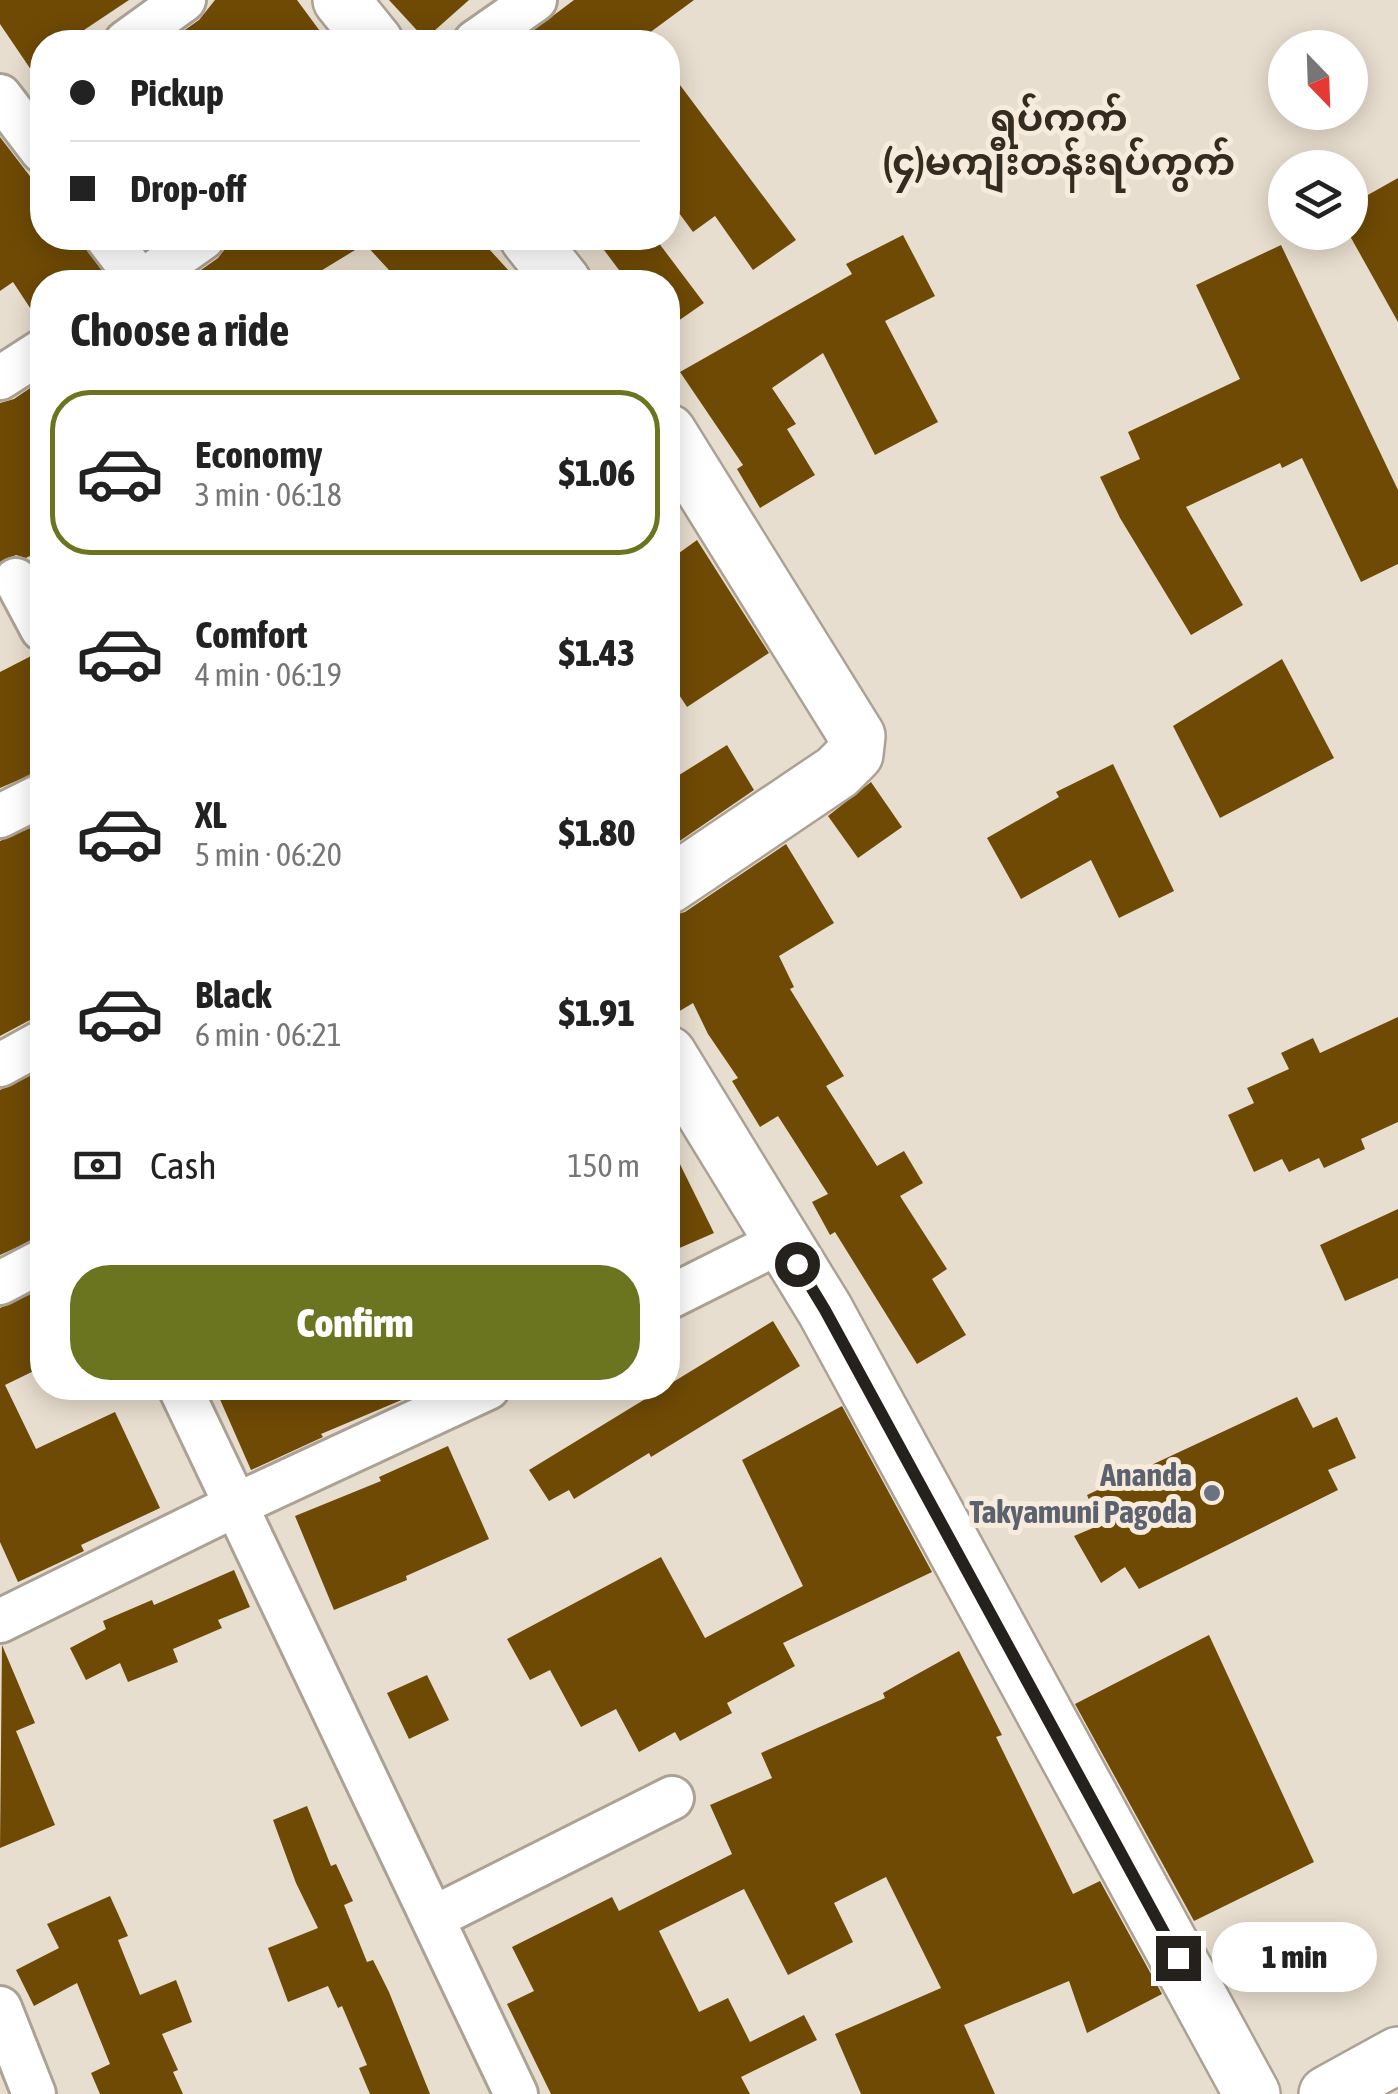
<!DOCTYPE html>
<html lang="en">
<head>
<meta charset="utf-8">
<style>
  body { margin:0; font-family:"Asap Condensed","Noto Sans Myanmar",sans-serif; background:#f6f6f6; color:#222; height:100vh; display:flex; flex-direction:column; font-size:38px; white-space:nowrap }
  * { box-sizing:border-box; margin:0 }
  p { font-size:32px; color:#767676 }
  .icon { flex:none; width:55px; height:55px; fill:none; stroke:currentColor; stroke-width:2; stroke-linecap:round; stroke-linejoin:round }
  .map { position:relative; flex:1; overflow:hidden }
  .panel { position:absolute; left:30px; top:270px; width:650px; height:1130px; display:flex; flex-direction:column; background:#fff; border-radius:40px; box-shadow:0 5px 25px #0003 }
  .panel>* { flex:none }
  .hud { position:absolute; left:30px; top:30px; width:650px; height:220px; border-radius:40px; box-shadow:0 5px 25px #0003; display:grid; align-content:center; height:220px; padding:0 40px; background:#fff }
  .needle { width:65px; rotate:157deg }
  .tools { position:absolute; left:1268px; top:30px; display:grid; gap:20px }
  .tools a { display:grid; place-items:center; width:100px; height:100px; border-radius:50%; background:#fff; box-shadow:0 5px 25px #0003; font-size:50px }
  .end { position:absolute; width:45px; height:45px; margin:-22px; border:12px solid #25211c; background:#fff; box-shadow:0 0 0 5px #fff }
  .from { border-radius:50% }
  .bubble { position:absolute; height:70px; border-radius:35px; background:#fff; box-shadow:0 5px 25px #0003; font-size:32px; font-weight:800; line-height:70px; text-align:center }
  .hud b { display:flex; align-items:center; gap:35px; height:95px; font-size:38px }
  .hud b+b { border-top:2px solid #e0e0e0 }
  .hud i { width:25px; height:25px; background:#222 }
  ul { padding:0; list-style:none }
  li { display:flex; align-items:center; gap:30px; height:165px; margin:0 20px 15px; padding:0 20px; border:5px solid transparent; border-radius:40px }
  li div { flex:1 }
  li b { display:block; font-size:38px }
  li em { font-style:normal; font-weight:800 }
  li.selected { border-color:#6b751f }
  li>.icon { width:90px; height:90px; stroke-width:1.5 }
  h2 { padding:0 40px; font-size:45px; line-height:120px }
  .pay { display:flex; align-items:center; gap:25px; height:110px; padding:0 40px; font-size:38px }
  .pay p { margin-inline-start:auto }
  .button { display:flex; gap:20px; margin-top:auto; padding:20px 40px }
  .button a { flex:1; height:115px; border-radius:40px; background:#6b751f; color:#fff; font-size:40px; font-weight:800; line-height:115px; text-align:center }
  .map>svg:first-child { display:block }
</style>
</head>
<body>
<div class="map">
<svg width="1398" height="2094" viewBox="0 0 1398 2094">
  <rect width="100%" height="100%" fill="#e8decf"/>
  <g fill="#6f4a05">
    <polygon points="0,0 129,0 66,42 42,42 42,86 0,24"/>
    <polygon points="215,0 297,0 328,42 168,42 199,20"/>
    <polygon points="389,0 469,0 425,39"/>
    <polygon points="574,0 694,0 637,42 518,42"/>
    <polygon points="668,69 796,240 753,270 715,216 693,232 668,198"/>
    <polygon points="0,137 42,192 42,238 73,238 81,250 85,247 110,282 42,282 42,326 13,282 0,291"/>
    <polygon points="1398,178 1398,322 1350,236 1350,205"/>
    <polygon points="903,235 935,296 885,321 938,422 875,455 823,353 772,388 796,424 787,429 815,475 760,508 737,469 743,465 680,372 852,274 846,264"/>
    <polygon points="228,238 479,238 519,282 400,282 365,244 319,272 325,282 200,282 194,275 218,258 225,249"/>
    <polygon points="595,238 655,238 704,303 668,328 668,282 628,282"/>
    <polygon points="1281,245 1398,490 1398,564 1361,582 1302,458 1282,468 1280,463 1186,507 1243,605 1191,635 1120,518 1100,477 1140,459 1128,432 1240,379 1196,285"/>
    <polygon points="42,380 42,549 26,558 16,555 0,562 0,403 14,399"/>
    <polygon points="697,540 769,653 687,707 668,678 668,561"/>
    <polygon points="37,653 42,654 42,770 0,788 0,672"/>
    <polygon points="1282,659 1334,758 1220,818 1173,726"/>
    <polygon points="727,745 754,790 668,849 668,782"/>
    <polygon points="1113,764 1174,891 1119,918 1091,860 1021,899 987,838 1059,797 1056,792"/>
    <polygon points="871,782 902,827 858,858 828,816"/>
    <polygon points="42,823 42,1017 30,1020 0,1036 0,841"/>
    <polygon points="786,844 834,923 779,956 794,987 790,989 844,1076 826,1086 877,1166 904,1151 923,1183 900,1196 947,1269 932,1279 966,1335 917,1364 835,1232 830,1235 812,1202 828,1194 778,1116 760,1127 732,1081 738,1078 708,1034 693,1003 668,1018 668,917 685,912"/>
    <polygon points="1398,1017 1398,1122 1361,1139 1365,1149 1324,1168 1319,1158 1289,1172 1282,1159 1254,1172 1228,1115 1254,1103 1247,1088 1289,1069 1281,1053 1313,1038 1320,1053"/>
    <polygon points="42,1070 42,1236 0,1255 0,1090"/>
    <polygon points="668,1140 714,1233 668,1253"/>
    <polygon points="1398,1209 1398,1278 1345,1301 1320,1245"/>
    <polygon points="42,1289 42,1367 5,1385 36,1449 115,1412 160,1508 81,1545 84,1551 18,1582 0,1542 0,1308"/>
    <polygon points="773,1321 800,1366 651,1457 649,1453 574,1499 569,1490 549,1501 529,1470"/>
    <polygon points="215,1388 301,1388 307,1400 336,1388 430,1388 321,1434 323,1437 251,1470"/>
    <polygon points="1297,1397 1313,1428 1337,1417 1356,1458 1328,1470 1338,1490 1139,1589 1125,1567 1101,1583 1074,1536 1100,1525 1087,1495"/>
    <polygon points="842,1406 932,1572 783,1643 795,1666 727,1703 732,1713 680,1741 675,1732 639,1752 616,1709 581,1727 550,1670 530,1680 507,1639 661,1557 705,1638 803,1586 742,1460"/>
    <polygon points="448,1446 489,1539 406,1576 407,1580 334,1610 295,1516 381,1481 379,1477"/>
    <polygon points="234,1570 250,1607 218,1620 222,1628 173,1649 178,1662 128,1682 120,1663 86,1680 70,1648 106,1629 103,1621 152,1600 154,1605"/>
    <polygon points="1209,1635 1314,1862 1194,1921 1075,1704"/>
    <polygon points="2,1645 35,1723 16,1731 55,1825 0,1848"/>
    <polygon points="959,1651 1002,1735 996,1737 1073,1894 1100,1881 1162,1994 1087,2033 1069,1981 964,2025 995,2094 861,2094 835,2034 941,1988 886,1877 834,1903 853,1942 788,1975 744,1889 659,1931 699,2012 728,1998 750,2042 804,2015 817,2040 741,2077 750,2094 551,2094 507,2004 534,1991 512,1947 612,1897 619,1911 732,1854 710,1805 772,1778 761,1753 885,1698 883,1693"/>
    <polygon points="427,1675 449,1720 409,1739 387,1693"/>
    <polygon points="307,1806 331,1866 336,1864 353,1901 344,1905 367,1962 373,1960 389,1992 430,2094 370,2094 359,2068 367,2065 342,2006 338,2008 328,1986 288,2002 268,1948 318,1928 296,1883 273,1820"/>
    <polygon points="110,1896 128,1936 118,1940 140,1995 176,1980 192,2022 162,2034 178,2070 173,2072 183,2094 100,2094 91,2073 110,2064 77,1983 34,2006 16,1970 59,1948 47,1924"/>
  </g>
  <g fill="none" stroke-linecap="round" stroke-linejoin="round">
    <g stroke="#aba194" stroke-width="48">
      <g id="street">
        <polyline points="126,42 184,0"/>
        <polyline points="475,42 535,0"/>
        <polyline points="0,96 42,151"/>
        <polyline points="107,238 141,282"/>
        <polyline points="141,282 203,238"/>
        <polyline points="0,378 42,351"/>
        <polyline points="16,580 42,629"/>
        <polyline points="0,816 42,795"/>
        <polyline points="0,1065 42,1042"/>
        <polyline points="0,1283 42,1261"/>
        <polyline points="668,1298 782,1241"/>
        <polyline points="180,1388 516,2094"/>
        <polyline points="0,1621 238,1504 488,1388"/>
        <polyline points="433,1918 672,1798"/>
        <polyline points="0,2008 34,2094"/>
      </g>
    </g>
    <g stroke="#aba194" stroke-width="60">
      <g id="secondary">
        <polyline points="341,0 375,42"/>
        <polyline points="528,238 563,282"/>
        <polyline points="668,432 857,736 855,754 837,772 668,886"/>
        <polyline points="668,1054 825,1310 1252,2094"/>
      </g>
    </g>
    <g stroke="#aba194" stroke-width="60">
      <polyline id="highway" points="1327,2094 1398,2055"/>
    </g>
    <use href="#street" stroke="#fff" stroke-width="42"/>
    <use href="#secondary" stroke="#fff" stroke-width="55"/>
    <use href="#highway" stroke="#fff" stroke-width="55"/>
  </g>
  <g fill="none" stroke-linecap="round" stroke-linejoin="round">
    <polyline stroke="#25211c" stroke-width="12" points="797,1264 825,1310 1178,1958"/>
  </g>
  <circle fill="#6b7280" stroke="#f6ebdc" stroke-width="4" cx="1212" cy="1493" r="10"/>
  <g text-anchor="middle" stroke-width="10" stroke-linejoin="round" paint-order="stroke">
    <g font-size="32" font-weight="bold" fill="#5b616d" stroke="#f6ebdc" text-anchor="end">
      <text x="1192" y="1486">Ananda<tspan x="1192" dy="37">Takyamuni Pagoda</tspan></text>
    </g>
    <g font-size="38" font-weight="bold" fill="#342c21" stroke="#f6ebdc">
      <text x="1059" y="131">ရပ်ကွက်<tspan x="1059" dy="44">(၄)မကျီးတန်းရပ်ကွက်</tspan></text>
    </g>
  </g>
</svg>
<div class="tools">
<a><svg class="needle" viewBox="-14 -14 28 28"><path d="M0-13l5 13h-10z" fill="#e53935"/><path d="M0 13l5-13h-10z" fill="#767676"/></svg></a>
<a><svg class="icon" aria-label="layers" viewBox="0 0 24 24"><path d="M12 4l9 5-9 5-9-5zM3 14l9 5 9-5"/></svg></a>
</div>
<i class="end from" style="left:797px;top:1264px"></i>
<i class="end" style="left:1178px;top:1958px"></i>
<div class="bubble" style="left:1212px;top:1922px;width:165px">1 min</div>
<div class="hud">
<b><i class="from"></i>Pickup</b>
<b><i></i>Drop-off</b>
</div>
<section class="panel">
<h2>Choose a ride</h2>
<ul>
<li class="selected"><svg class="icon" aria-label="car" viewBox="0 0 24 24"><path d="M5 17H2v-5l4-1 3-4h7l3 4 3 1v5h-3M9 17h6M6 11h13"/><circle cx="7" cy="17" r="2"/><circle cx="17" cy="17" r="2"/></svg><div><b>Economy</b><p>3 min · 06:18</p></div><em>$1.06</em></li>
<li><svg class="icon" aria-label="car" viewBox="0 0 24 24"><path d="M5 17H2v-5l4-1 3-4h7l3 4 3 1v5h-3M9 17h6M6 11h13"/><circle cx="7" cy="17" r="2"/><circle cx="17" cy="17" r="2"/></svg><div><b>Comfort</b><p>4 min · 06:19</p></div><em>$1.43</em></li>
<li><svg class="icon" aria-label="car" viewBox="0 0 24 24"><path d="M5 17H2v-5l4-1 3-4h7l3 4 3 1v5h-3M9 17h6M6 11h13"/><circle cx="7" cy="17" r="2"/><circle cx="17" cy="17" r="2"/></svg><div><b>XL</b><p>5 min · 06:20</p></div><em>$1.80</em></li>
<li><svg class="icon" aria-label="car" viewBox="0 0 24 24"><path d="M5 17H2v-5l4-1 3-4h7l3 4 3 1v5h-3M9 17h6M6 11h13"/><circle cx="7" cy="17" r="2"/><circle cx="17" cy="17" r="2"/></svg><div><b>Black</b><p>6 min · 06:21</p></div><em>$1.91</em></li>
</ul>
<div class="pay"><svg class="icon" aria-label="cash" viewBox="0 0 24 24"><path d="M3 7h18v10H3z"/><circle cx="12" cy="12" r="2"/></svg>Cash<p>150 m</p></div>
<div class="button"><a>Confirm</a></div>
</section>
</div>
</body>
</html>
